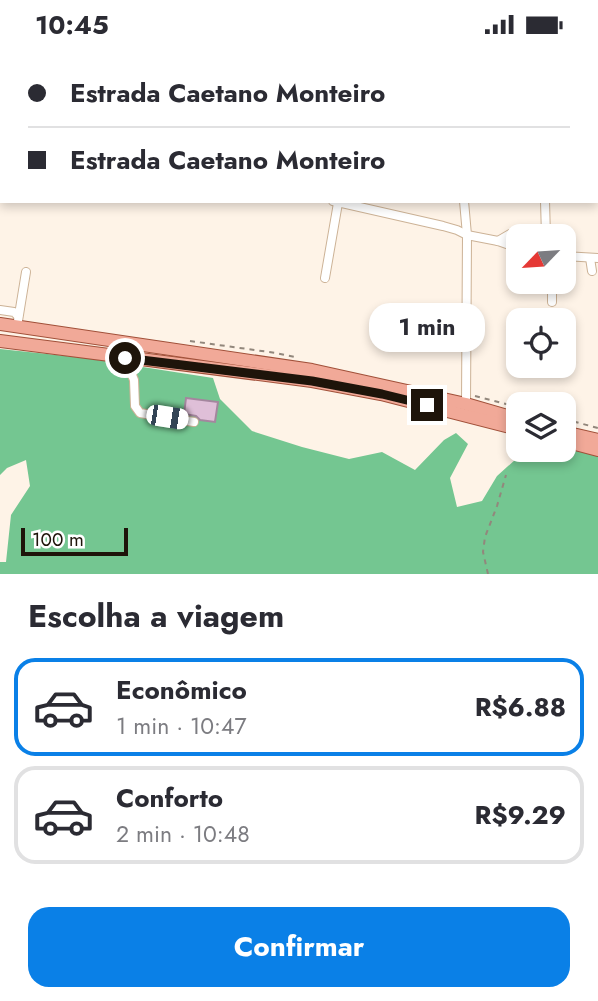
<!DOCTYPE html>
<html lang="pt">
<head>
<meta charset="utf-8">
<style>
  body { margin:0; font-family:Jost,sans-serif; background:#f2f2f3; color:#2b2b33; height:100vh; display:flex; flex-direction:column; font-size:26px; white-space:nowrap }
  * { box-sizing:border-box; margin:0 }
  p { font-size:23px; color:#7c7c81 }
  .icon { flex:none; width:38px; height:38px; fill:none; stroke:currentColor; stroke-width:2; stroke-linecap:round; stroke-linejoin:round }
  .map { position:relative; height:525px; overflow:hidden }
  .panel { display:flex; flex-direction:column; background:#fff; flex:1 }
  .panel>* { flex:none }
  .hud { position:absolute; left:0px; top:0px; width:598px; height:154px; box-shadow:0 4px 10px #0003; display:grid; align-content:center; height:154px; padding:0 28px; background:#fff }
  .needle { width:46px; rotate:245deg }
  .buttons { position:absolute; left:506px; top:175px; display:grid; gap:14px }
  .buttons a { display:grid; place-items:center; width:70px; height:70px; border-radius:14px; background:#fff; box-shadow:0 4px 10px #0003; font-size:35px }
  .scale { position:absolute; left:21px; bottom:18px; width:107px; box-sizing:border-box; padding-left:7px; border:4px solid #1e140a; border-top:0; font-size:19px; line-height:24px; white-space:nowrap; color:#1e140a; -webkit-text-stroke:5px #fff; paint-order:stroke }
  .end { position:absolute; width:32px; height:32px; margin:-16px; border:9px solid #1e140a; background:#fff; box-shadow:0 0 0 4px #fff }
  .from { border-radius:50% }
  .bubble { position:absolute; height:49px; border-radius:21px; background:#fff; box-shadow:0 4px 10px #0003; font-size:23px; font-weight:700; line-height:49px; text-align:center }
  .car { position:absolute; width:21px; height:42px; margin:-21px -10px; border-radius:9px; box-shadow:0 0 5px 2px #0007; background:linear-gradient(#fff 24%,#345 0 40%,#fff 0 76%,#345 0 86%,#fff 0) }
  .hud b { display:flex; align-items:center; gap:24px; height:66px; font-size:26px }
  .hud b+b { border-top:2px solid #e1e1e2 }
  .hud i { width:18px; height:18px; background:#2b2b33 }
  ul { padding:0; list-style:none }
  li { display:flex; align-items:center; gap:21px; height:98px; margin:0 14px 10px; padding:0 14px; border:4px solid #e1e1e2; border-radius:21px }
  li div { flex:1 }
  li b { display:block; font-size:26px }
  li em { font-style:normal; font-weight:700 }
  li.selected { border-color:#0a80e7 }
  li>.icon { width:63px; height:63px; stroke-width:1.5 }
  h2 { padding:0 28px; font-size:32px; line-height:84px }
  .cta { display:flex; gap:14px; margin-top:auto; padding:14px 28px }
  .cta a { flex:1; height:80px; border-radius:21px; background:#0a80e7; color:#fff; font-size:28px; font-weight:700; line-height:80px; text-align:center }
  .status { display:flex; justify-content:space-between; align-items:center; height:49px; padding:0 35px; background:#fff; direction:ltr }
  .status svg { height:19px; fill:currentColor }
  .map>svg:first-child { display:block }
</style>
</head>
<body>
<div class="status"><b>10:45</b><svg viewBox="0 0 49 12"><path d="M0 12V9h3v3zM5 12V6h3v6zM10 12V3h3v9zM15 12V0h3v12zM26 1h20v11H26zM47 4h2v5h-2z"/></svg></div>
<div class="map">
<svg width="598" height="525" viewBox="0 0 598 525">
  <rect width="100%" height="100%" fill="#fef3e7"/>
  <polygon fill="#74c691" points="0,300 85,309 213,329 220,350 252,382 302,398 349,410 382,403 415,421 444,391 456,384 468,395 450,429 457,458 482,452 497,427 526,401 564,401 564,399 598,407 598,525 0,525 0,513 6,513 11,466 30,437 26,411 7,419 0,426"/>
  <polygon fill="#dfbfd8" stroke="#a4869e" stroke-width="2" points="186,349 218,353 215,373 200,371 196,367 184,365"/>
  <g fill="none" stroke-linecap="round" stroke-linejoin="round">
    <g stroke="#ccb296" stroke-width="5">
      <g id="lane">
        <polyline points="418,0 420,2"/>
        <polyline points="481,2 482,0"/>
      </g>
    </g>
    <g stroke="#ccb296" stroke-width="10">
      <g id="street">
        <polyline points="132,0 136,2"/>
        <polyline points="412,0 414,2"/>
        <polyline points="544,2 545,0"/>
        <polyline points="597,37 598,37"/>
        <polyline points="0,49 2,49"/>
        <polyline points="333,152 443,177 457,181 467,186 498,192 518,199"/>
        <polyline points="464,152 467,186 466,355"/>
        <polyline points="545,152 546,187"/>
        <polyline points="498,192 510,185 546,181"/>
        <polyline points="564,207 598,209"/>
        <polyline points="590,209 592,222"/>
        <polyline points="325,229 338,154"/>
        <polyline points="552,253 552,233"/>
        <polyline points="0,261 14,263 18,267"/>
        <polyline points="17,278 26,223"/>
        <polyline points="125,309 134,331 135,357 140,364 194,373"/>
      </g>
    </g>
    <g stroke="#a15039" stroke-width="14">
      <g id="primary">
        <polyline points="0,275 312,321 466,355 518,370"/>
        <polyline points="0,292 312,332 381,345 518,380"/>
        <polyline points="564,383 598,391"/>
        <polyline points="564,392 598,401"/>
      </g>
    </g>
    <g stroke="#92877c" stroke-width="2" stroke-dasharray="5 5" stroke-linecap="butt">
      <polyline points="190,292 276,304 295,308"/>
      <polyline points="475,347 518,358"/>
      <polyline points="564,370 598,379"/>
      <polyline points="488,525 483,503 485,488 497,457 506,426"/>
    </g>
    <use href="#lane" stroke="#fff" stroke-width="3.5"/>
    <use href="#street" stroke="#fff" stroke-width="8"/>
    <use href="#primary" stroke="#f1a998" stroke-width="12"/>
  </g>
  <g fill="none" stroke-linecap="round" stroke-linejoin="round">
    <polyline stroke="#1e140a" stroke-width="9" points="125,309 312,332 382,345 427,356"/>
  </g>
</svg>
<div class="buttons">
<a><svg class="needle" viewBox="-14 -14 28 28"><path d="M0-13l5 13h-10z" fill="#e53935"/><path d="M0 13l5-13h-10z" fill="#7c7c81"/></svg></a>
<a><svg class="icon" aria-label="locate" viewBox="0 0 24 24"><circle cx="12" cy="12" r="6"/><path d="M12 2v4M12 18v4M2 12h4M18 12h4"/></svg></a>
<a><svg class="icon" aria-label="layers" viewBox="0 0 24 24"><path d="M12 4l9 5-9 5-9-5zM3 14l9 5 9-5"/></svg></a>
</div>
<div class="scale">100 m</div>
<i class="end from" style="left:125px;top:309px"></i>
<i class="end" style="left:427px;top:356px"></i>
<div class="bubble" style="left:369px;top:254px;width:116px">1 min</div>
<i class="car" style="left:167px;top:368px;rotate:99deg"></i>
<div class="hud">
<b><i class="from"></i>Estrada Caetano Monteiro</b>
<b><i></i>Estrada Caetano Monteiro</b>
</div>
</div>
<section class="panel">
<h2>Escolha a viagem</h2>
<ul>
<li class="selected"><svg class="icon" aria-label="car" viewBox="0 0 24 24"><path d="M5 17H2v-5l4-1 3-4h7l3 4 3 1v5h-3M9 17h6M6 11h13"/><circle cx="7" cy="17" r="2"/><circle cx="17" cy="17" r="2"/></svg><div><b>Econômico</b><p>1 min · 10:47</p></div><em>R$6.88</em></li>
<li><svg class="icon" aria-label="car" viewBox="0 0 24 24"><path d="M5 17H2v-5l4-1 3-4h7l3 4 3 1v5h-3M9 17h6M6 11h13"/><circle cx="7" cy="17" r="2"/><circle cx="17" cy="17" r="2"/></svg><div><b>Conforto</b><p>2 min · 10:48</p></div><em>R$9.29</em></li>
</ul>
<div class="cta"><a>Confirmar</a></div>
</section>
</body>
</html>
